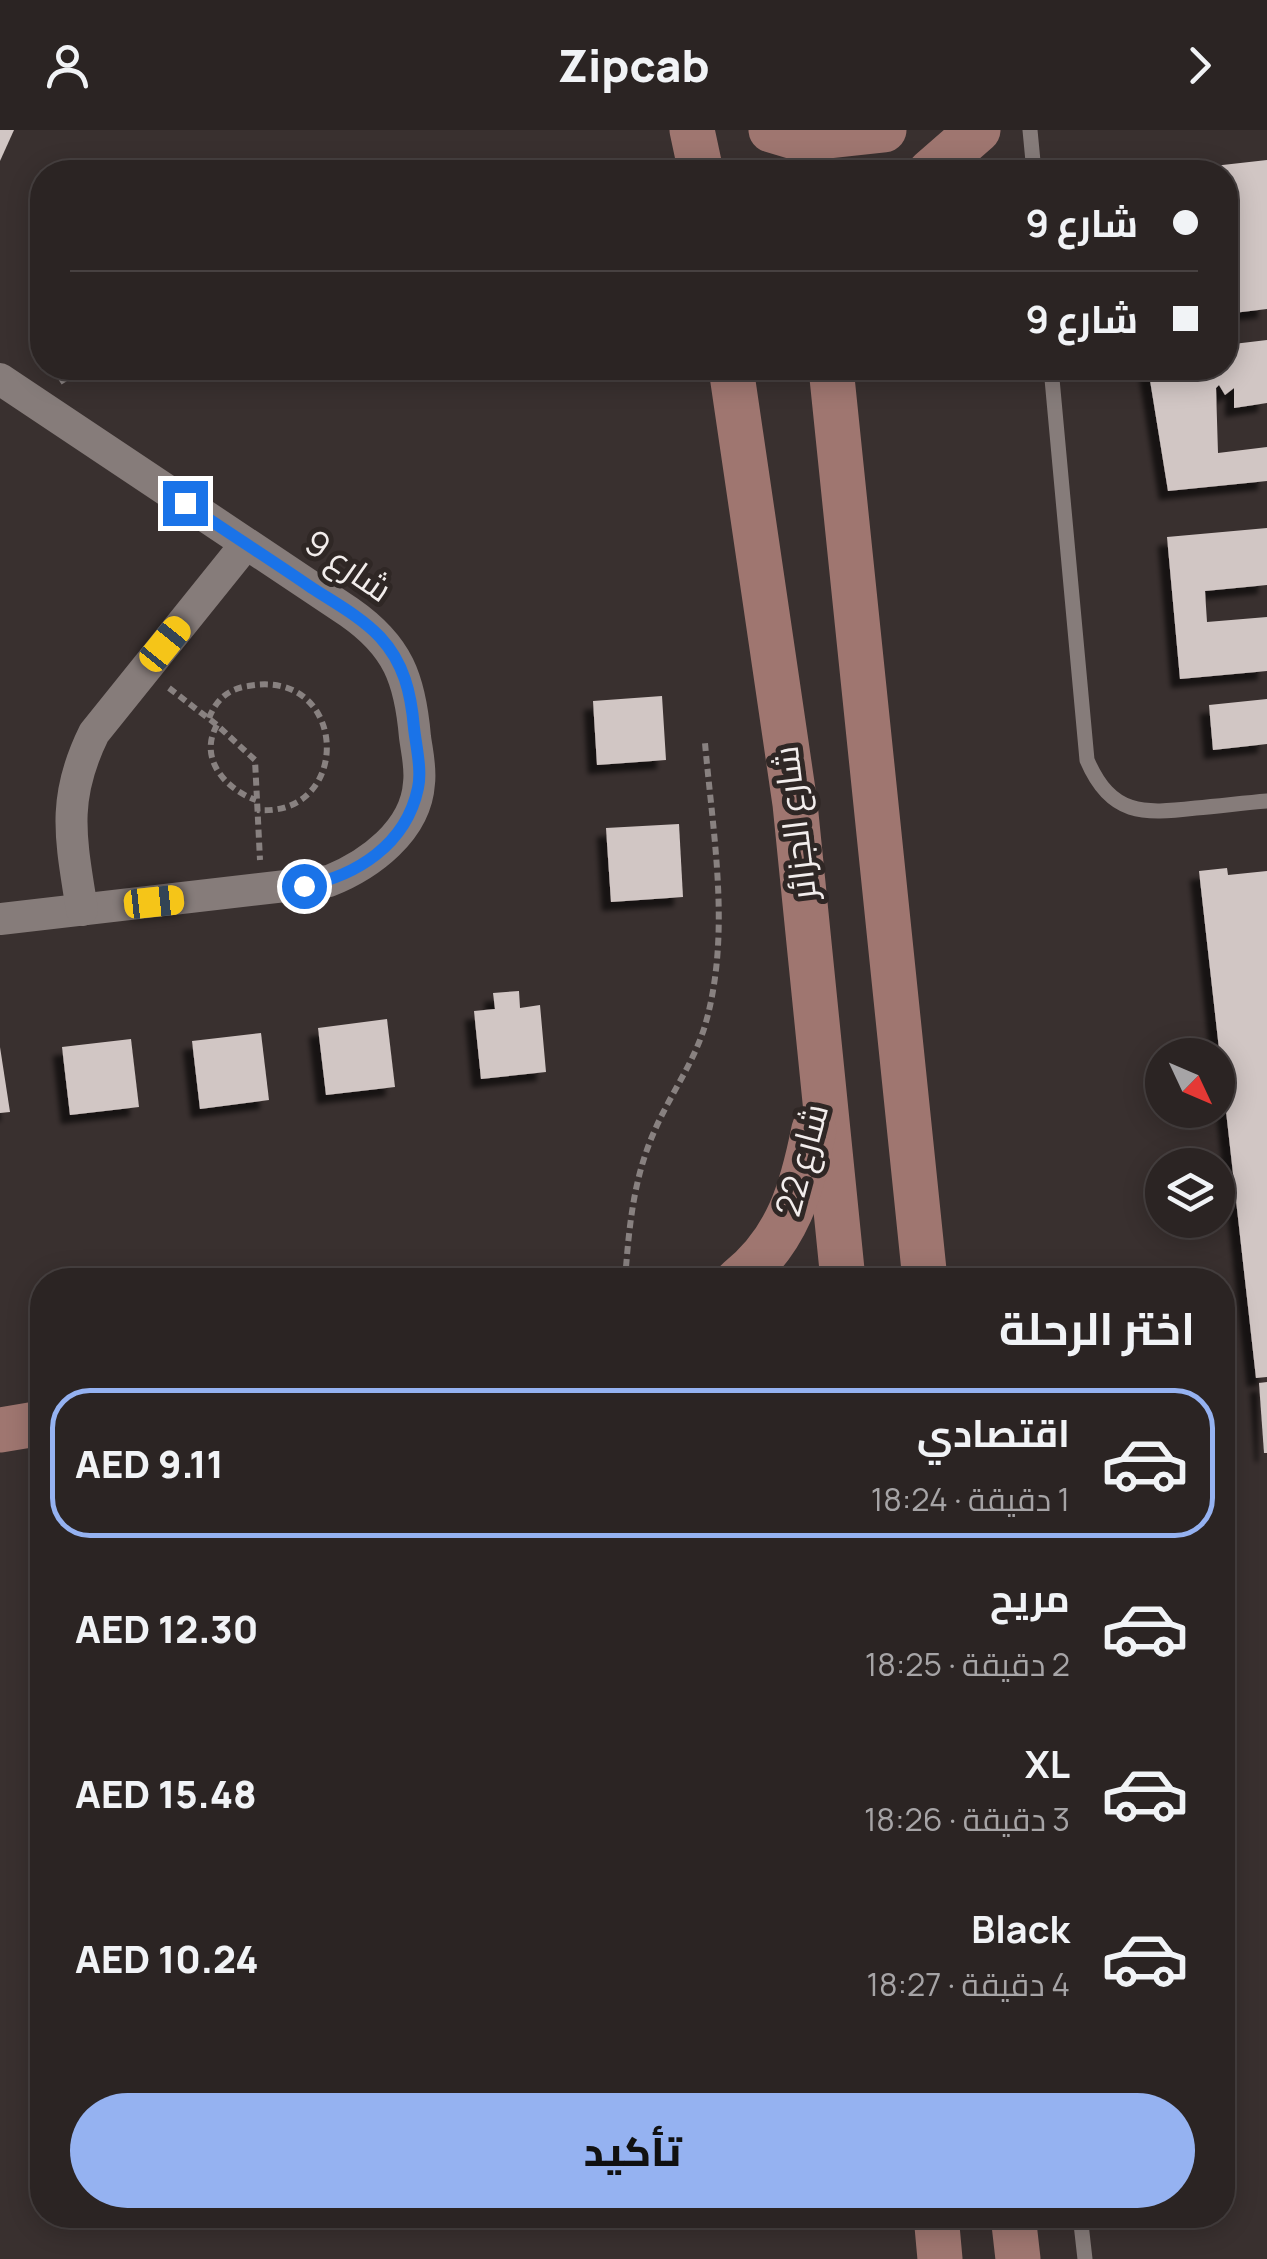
<!DOCTYPE html>
<html lang="ar">
<head>
<meta charset="utf-8">
<style>
  body { margin:0; font-family:Manrope,Cairo,sans-serif; background:#332c2b; color:#f1f3f6; direction:rtl; height:100vh; display:flex; flex-direction:column; font-size:38px; white-space:nowrap }
  * { box-sizing:border-box; margin:0 }
  p { font-size:32px; color:#a6a4a6 }
  .icon { flex:none; width:55px; height:55px; fill:none; stroke:currentColor; stroke-width:2; stroke-linecap:round; stroke-linejoin:round }
  .map { position:relative; flex:1; overflow:hidden; direction:ltr }
  .details { position:absolute; left:30px; top:1138px; width:1205px; height:960px; display:flex; flex-direction:column; background:#2b2423; border-radius:40px; box-shadow:0 5px 25px #0003,0 0 0 2px #474141; direction:rtl }
  .details>* { flex:none }
  .hud { position:absolute; left:30px; top:30px; width:1208px; height:220px; border-radius:40px; box-shadow:0 5px 25px #0003,0 0 0 2px #474141; direction:rtl; display:grid; align-content:center; height:220px; padding:0 40px; background:#2b2423 }
  .needle { width:65px; rotate:134deg }
  .controls { position:absolute; left:1145px; top:908px; display:grid; gap:20px }
  .controls a { display:grid; place-items:center; width:90px; height:90px; border-radius:50%; background:#2b2423; box-shadow:0 5px 25px #0003,0 0 0 2px #474141; font-size:50px }
  .end { position:absolute; width:45px; height:45px; margin:-22px; border:12px solid #1a73e8; background:#fff; box-shadow:0 0 0 5px #fff }
  .from { border-radius:50% }
  .car { position:absolute; width:30px; height:60px; margin:-30px -15px; border-radius:12px; box-shadow:0 0 8px 2px #0007; background:linear-gradient(#f5c518 24%,#345 0 40%,#f5c518 0 76%,#345 0 86%,#f5c518 0) }
  .hud b { display:flex; align-items:center; gap:35px; height:95px; font-size:38px }
  .hud b+b { border-top:2px solid #474141 }
  .hud i { width:25px; height:25px; background:#f1f3f6 }
  ul { padding:0; list-style:none }
  li { display:flex; align-items:center; gap:30px; height:150px; margin:0 20px 15px; padding:0 20px; border:5px solid transparent; border-radius:40px }
  li div { flex:1 }
  li b { display:block; font-size:38px }
  li em { font-style:normal; font-weight:800 }
  li.on { border-color:#95b2f1 }
  li>.icon { width:90px; height:90px; stroke-width:1.5 }
  h2 { padding:0 40px; font-size:45px; line-height:120px }
  .action { display:flex; gap:20px; margin-top:auto; padding:20px 40px }
  .action a { flex:1; height:115px; border-radius:60px; background:#95b2f1; color:#111; font-size:40px; font-weight:800; line-height:115px; text-align:center }
  header { display:flex; justify-content:space-between; align-items:center; height:130px; padding:0 40px; background:#2b2423; font-size:45px; font-weight:800 }
  .map>svg:first-child { display:block }
</style>
</head>
<body>
<header><svg class="icon" aria-label="forward" viewBox="0 0 24 24"><path d="M9 5l7 7-7 7"/></svg>Zipcab<svg class="icon" aria-label="person" viewBox="0 0 24 24"><circle cx="12" cy="8" r="4"/><path d="M4 21q1-7 8-7t8 7"/></svg></header>
<div class="map">
<svg width="1267" height="2129" viewBox="0 0 1267 2129">
  <defs>
    <filter id="shadow"><feDropShadow dx="-9" dy="9" stdDeviation="2.5" flood-color="#0009"/></filter>
  </defs>
  <rect width="100%" height="100%" fill="#39302f"/>
  <g fill="#d1c6c4" filter="url(#shadow)">
    <polygon points="0,0 14,0 0,31"/>
    <polygon points="1267,30 1267,179 1225,184 1225,42 1178,40"/>
    <polygon points="1267,210 1267,273 1234,278 1234,258 1225,265 1219,255 1216,258 1218,323 1267,317 1267,351 1168,361 1148,238 1225,238 1225,215"/>
    <polygon points="1267,398 1267,455 1205,461 1207,492 1267,487 1267,541 1180,549 1167,407"/>
    <polygon points="662,566 666,630 597,635 593,571"/>
    <polygon points="1267,569 1267,614 1213,620 1209,575"/>
    <polygon points="679,694 683,767 611,772 606,698"/>
    <polygon points="1227,738 1228,745 1267,741 1267,1247 1256,1248 1199,741"/>
    <polygon points="519,861 520,878 540,875 546,942 481,949 474,881 495,879 493,863"/>
    <polygon points="387,889 395,957 326,965 318,898"/>
    <polygon points="261,903 269,970 200,979 192,911"/>
    <polygon points="131,909 139,977 70,985 62,917"/>
    <polygon points="0,917 10,982 0,983"/>
    <polygon points="1267,1252 1267,1323 1264,1323 1259,1253"/>
  </g>
  <g fill="none" stroke-linecap="round" stroke-linejoin="round">
    <g stroke="#888180" stroke-width="6" stroke-dasharray="8 5" stroke-linecap="butt">
      <polyline points="60,252 82,238"/>
      <polyline points="169,558 217,595 255,630 260,730"/>
      <path d="M209 588C216 570 228 559 248 556 349 537 354 688 257 680"/>
      <path d="M217 595C198 628 225 659 256 670"/>
      <path d="M625 1150C629 1098 633 1050 654 1002 670 964 695 932 706 892 731 802 713 705 705 613"/>
    </g>
    <g stroke="#867c7a" stroke-width="15">
      <polyline points="1030,0 1034,42"/>
      <path d="M1051 238 1087 630C1111 686 1143 684 1196 678 1220 676 1243 673 1267 671"/>
      <polyline points="1080,2085 1085,2129"/>
    </g>
    <g stroke="#867c7a" stroke-width="32">
      <path d="M0 249 349 482C398 516 410 549 415 607 417 622 421 638 419 653 416 701 369 735 329 751L0 789"/>
      <path d="M82 780C71 709 61 670 94 603L246 414"/>
    </g>
    <g stroke="#9f7670" stroke-width="45">
      <polyline points="692,0 701,42"/>
      <polyline points="771,0 801,9 884,0"/>
      <polyline points="930,42 978,0"/>
      <polyline points="731,238 795,674 843,1150"/>
      <polyline points="831,238 925,1150"/>
      <path d="M738 1150C788 1110 802 1059 814 999"/>
      <polyline points="0,1300 42,1293"/>
      <polyline points="936,2085 940,2129"/>
      <polyline points="1013,2085 1018,2129"/>
    </g>
  </g>
  <g fill="none" stroke-linecap="round" stroke-linejoin="round">
    <path stroke="#1a73e8" stroke-width="12" d="M185 373C227 402 270 429 312 458 335 473 361 487 380 507 404 533 411 563 414 598 416 616 422 640 418 658 406 715 356 746 304 756"/>
  </g>
  <g text-anchor="middle" stroke-width="10" stroke-linejoin="round" paint-order="stroke">
    <g font-size="35" fill="#f2edec" stroke="#2f2725">
      <text transform="translate(348 436) rotate(35)" y="12">شارع 9</text>
      <text transform="translate(795 693) rotate(-97)" y="12">شارع الجزائر</text>
      <text transform="translate(802 1030) rotate(-75)" y="12">شارع 22</text>
    </g>
  </g>
</svg>
<div class="controls">
<a><svg class="needle" viewBox="-14 -14 28 28"><path d="M0-13l5 13h-10z" fill="#e53935"/><path d="M0 13l5-13h-10z" fill="#a6a4a6"/></svg></a>
<a><svg class="icon" aria-label="layers" viewBox="0 0 24 24"><path d="M12 4l9 5-9 5-9-5zM3 14l9 5 9-5"/></svg></a>
</div>
<i class="end from" style="left:304px;top:756px"></i>
<i class="end" style="left:185px;top:373px"></i>
<i class="car" style="left:165px;top:514px;rotate:39deg"></i>
<i class="car" style="left:154px;top:772px;rotate:84deg"></i>
<div class="hud">
<b><i class="from"></i>شارع 9</b>
<b><i></i>شارع 9</b>
</div>
<section class="details">
<h2>اختر الرحلة</h2>
<ul>
<li class="on"><svg class="icon" aria-label="car" viewBox="0 0 24 24"><path d="M5 17H2v-5l4-1 3-4h7l3 4 3 1v5h-3M9 17h6M6 11h13"/><circle cx="7" cy="17" r="2"/><circle cx="17" cy="17" r="2"/></svg><div><b>اقتصادي</b><p>1 دقيقة · 18:24</p></div><em>AED 9.11</em></li>
<li><svg class="icon" aria-label="car" viewBox="0 0 24 24"><path d="M5 17H2v-5l4-1 3-4h7l3 4 3 1v5h-3M9 17h6M6 11h13"/><circle cx="7" cy="17" r="2"/><circle cx="17" cy="17" r="2"/></svg><div><b>مريح</b><p>2 دقيقة · 18:25</p></div><em>AED 12.30</em></li>
<li><svg class="icon" aria-label="car" viewBox="0 0 24 24"><path d="M5 17H2v-5l4-1 3-4h7l3 4 3 1v5h-3M9 17h6M6 11h13"/><circle cx="7" cy="17" r="2"/><circle cx="17" cy="17" r="2"/></svg><div><b>XL</b><p>3 دقيقة · 18:26</p></div><em>AED 15.48</em></li>
<li><svg class="icon" aria-label="car" viewBox="0 0 24 24"><path d="M5 17H2v-5l4-1 3-4h7l3 4 3 1v5h-3M9 17h6M6 11h13"/><circle cx="7" cy="17" r="2"/><circle cx="17" cy="17" r="2"/></svg><div><b>Black</b><p>4 دقيقة · 18:27</p></div><em>AED 10.24</em></li>
</ul>
<div class="action"><a>تأكيد</a></div>
</section>
</div>
</body>
</html>
